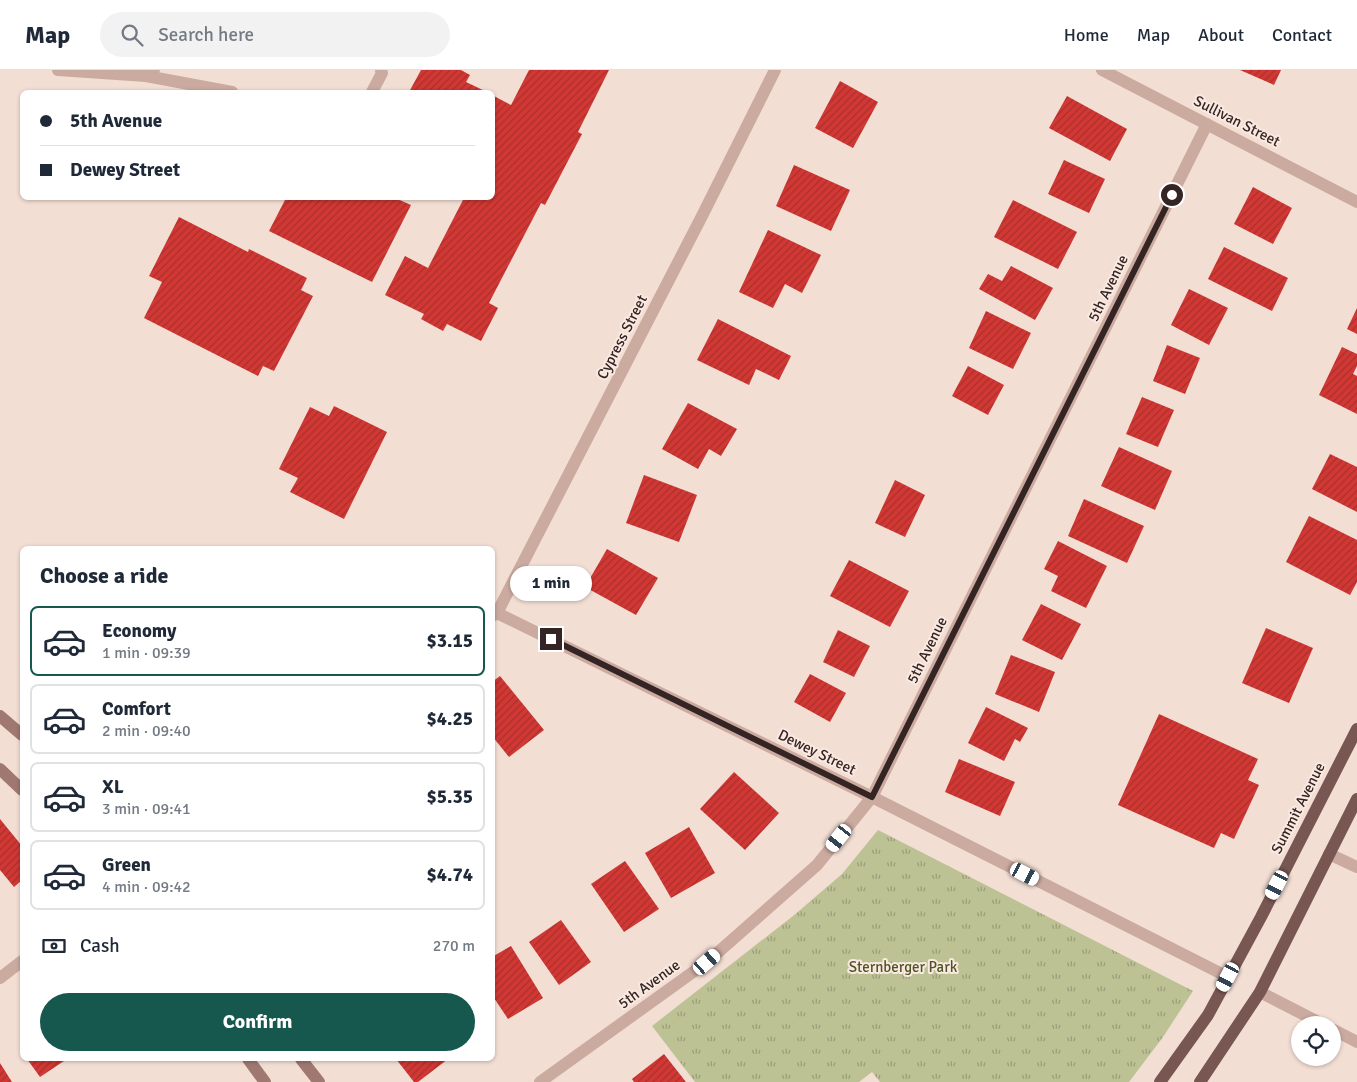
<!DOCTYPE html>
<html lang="en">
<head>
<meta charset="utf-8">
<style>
  body { margin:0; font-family:Signika,sans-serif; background:#f2f2f3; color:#1f2937; height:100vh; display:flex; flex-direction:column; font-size:19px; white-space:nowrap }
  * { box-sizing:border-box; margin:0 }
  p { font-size:16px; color:#747a83 }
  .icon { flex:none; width:28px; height:28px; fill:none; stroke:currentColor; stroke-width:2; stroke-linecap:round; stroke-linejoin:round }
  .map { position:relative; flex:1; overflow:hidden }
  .drawer { position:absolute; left:20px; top:476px; width:475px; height:515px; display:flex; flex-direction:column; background:#fff; border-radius:8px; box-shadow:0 1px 4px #0004 }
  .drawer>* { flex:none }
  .hud { position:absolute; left:20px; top:20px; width:475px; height:110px; border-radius:8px; box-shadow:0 1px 4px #0004; display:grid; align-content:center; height:110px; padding:0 20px; background:#fff }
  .fabs { position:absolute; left:1291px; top:946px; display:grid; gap:10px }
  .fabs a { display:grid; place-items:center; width:50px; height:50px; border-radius:50%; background:#fff; box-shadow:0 1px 4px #0004; font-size:25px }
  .end { position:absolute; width:22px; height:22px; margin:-11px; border:6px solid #342524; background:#fff; box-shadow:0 0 0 2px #fff }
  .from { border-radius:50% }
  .bubble { position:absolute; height:35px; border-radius:18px; background:#fff; box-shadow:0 1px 4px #0004; font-size:16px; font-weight:700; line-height:35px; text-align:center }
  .car { position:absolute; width:15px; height:30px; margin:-15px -8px; border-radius:6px; box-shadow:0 0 4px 1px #0007; background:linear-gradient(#fff 24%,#345 0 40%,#fff 0 76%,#345 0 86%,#fff 0) }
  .hud b { display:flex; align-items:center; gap:18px; height:48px; font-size:19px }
  .hud b+b { border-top:1px solid #e0e1e3 }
  .hud i { width:12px; height:12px; background:#1f2937 }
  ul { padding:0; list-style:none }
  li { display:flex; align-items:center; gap:15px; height:70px; margin:0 10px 8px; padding:0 10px; border:2px solid #e0e1e3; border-radius:8px }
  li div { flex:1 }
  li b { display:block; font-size:19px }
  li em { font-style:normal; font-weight:700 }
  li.active { border-color:#16584e }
  li>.icon { width:45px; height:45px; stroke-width:1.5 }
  h2 { padding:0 20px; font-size:22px; line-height:60px }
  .pay { display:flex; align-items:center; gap:12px; height:55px; padding:0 20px; font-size:19px }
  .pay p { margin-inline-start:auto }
  .cta { display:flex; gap:10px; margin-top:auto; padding:10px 20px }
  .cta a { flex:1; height:58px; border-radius:30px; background:#16584e; color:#fff; font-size:20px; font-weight:700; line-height:58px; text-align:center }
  header { display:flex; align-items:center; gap:30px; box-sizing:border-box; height:70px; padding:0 25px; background:#fff; border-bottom:1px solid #e0e1e3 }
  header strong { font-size:24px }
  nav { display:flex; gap:28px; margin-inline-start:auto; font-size:18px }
  .search { width:350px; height:45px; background:#f2f2f3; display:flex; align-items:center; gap:12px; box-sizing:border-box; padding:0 18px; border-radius:28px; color:#747a83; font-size:19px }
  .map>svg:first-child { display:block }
</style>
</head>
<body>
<header>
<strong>Map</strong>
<div class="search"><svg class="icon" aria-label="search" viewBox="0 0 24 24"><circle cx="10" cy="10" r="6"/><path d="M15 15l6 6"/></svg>Search here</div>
<nav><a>Home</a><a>Map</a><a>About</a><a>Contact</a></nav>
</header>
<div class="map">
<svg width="1357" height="1012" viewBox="0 0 1357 1012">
  <defs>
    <pattern id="park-tufts" width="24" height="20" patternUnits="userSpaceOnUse" patternTransform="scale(1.25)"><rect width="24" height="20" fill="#bdc294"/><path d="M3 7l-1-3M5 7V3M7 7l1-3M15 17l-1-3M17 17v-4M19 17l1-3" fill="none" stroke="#9a9d79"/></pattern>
    <pattern id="building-hatch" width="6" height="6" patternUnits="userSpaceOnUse" patternTransform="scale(1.25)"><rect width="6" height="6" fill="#d13834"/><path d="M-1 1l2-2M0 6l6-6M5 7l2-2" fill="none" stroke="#aa2f2c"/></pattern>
  </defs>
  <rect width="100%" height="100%" fill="#f3ded4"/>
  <polygon fill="url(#park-tufts)" points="878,760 1193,921 1163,967 1129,1012 880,1012 872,1002 859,1012 695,1012 652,956 793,846 842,804"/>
  <g fill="url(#building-hatch)">
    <polygon points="421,0 461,0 470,5 466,12 487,22 409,22"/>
    <polygon points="529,0 609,0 578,62 582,64 545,135 541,133 489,233 498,238 481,271 447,254 443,261 421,249 424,244 385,225 405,186 428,198 464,128 492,128 492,25 511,35"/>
    <polygon points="1240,0 1281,0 1274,15"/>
    <polygon points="840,11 878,32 853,78 815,58"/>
    <polygon points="1067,26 1127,59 1110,91 1049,58"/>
    <polygon points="1064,90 1105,109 1089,143 1048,124"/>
    <polygon points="794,95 850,120 831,161 776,136"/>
    <polygon points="1253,117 1292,138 1273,174 1234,154"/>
    <polygon points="286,128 395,128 411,135 372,212 269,161"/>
    <polygon points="1013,130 1077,162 1058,199 994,167"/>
    <polygon points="179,147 248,182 249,179 307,208 301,220 313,226 274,301 263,296 258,306 144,248 162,212 149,206"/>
    <polygon points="768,160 821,185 802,223 785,214 773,238 739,222"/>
    <polygon points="1224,177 1288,208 1272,241 1208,209"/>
    <polygon points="1011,196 1053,218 1035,250 979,219 988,204 1002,211"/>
    <polygon points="1189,219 1228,238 1209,275 1171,255"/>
    <polygon points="1357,238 1357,264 1347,259"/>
    <polygon points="986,241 1031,263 1013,299 969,278"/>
    <polygon points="718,249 791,286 779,310 756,299 749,315 697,290"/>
    <polygon points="1167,275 1200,288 1185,324 1153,311"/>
    <polygon points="1342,277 1357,284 1357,296 1353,304 1357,306 1357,344 1319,325"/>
    <polygon points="968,296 1004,315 988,345 952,326"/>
    <polygon points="1142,327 1174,340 1158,377 1126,364"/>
    <polygon points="688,333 737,359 721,386 709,379 698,399 662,379"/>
    <polygon points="334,336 387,362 344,449 290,422 298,408 279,399 310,337 329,346"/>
    <polygon points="1119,377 1172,401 1155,440 1101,416"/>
    <polygon points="1330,384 1357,397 1357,442 1312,419"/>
    <polygon points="644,405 697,425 679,472 626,453"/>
    <polygon points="895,410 925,425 905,467 875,453"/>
    <polygon points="1084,429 1144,456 1127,493 1068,466"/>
    <polygon points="1309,446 1357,470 1357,512 1350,525 1286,492"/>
    <polygon points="1058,471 1107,496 1086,538 1051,521 1058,506 1044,499"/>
    <polygon points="607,479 658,508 636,545 585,517"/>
    <polygon points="849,490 909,521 890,557 830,526"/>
    <polygon points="1041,534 1081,554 1062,590 1022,570"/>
    <polygon points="1266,558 1313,578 1289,633 1242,613"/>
    <polygon points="838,560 870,576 854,607 823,592"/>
    <polygon points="1011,585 1055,602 1039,642 995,624"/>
    <polygon points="810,604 846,623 830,652 794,632"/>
    <polygon points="500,606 544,660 509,687 492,666 492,612"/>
    <polygon points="986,637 1028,658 1020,672 1015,669 1004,691 968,673"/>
    <polygon points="1159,644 1258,689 1248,710 1259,715 1234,769 1221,763 1214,778 1118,735"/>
    <polygon points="959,689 1015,712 1000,746 945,722"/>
    <polygon points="734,702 779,743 745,780 700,739"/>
    <polygon points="0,749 22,776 22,810 14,817 0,800"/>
    <polygon points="689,757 715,803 671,828 645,783"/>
    <polygon points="625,791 659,839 624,862 591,814"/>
    <polygon points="561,850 591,892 559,915 529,872"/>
    <polygon points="511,876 543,928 508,949 492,925 492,887"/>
    <polygon points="664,984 686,1012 634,1012 632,1009"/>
    <polygon points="27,989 67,989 40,1007"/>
    <polygon points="396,989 448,989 418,1012 414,1012"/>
    <polygon points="0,993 12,1012 0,1012"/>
  </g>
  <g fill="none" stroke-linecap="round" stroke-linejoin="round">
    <polyline stroke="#cbaaa0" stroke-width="12" points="1329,784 1357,797"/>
    <g stroke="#cbaaa0" stroke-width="12">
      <polyline points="58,0 146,6"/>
      <polyline points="154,0 146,6 232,22"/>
      <polyline points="1102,0 1357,132"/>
      <polyline points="372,22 382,3 381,0"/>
      <polyline points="497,543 872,727 1228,907"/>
      <polyline points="492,546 497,543 702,146 775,0"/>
      <polyline points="0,908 22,891"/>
      <polyline points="1260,922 1324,955"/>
      <polyline points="1332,959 1357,972"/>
      <polyline points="540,1012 707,892 817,795 872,727 1207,54"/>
    </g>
    <g stroke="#9e7871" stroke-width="12">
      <polyline points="0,646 22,665"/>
      <polyline points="0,699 22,720"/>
      <polyline points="248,989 265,1012"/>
      <polyline points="301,989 319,1012"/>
    </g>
    <g stroke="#785753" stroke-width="12">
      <polyline points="1160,1012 1208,945 1261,847 1357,659"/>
      <polyline points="1200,1012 1260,922 1357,729"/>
    </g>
  </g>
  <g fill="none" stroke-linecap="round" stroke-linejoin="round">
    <polyline stroke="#342524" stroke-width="6" points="551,569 872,727 1172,125"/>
  </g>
  <g text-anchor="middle" stroke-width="4" stroke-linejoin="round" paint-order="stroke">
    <g font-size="15" fill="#342524" stroke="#fae9e0">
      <text transform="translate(1237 51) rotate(27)" y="5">Sullivan Street</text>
      <text transform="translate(1108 218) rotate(-64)" y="5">5th Avenue</text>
      <text transform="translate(622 267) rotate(-63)" y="5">Cypress Street</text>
      <text transform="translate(927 580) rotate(-64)" y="5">5th Avenue</text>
      <text transform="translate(817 682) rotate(26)" y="5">Dewey Street</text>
      <text transform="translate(1298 738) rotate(-63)" y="5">Summit Avenue</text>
      <text transform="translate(649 914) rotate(-36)" y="5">5th Avenue</text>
    </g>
    <g font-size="15" fill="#4d5426" stroke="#fae9e0">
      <text x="903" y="902">Sternberger Park</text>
    </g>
  </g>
</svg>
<div class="fabs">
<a><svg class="icon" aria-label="locate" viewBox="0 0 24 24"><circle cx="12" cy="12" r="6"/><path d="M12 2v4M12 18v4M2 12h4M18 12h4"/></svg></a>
</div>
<i class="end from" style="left:1172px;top:125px"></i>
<i class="end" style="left:551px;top:569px"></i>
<div class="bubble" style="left:510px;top:496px;width:82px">1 min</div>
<i class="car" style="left:839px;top:768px;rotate:219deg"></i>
<i class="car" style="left:1025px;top:804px;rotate:117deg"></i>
<i class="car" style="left:1277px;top:815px;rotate:207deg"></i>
<i class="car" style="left:707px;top:892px;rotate:49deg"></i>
<i class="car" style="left:1228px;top:907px;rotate:208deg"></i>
<div class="hud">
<b><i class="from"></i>5th Avenue</b>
<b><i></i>Dewey Street</b>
</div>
<section class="drawer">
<h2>Choose a ride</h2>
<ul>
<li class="active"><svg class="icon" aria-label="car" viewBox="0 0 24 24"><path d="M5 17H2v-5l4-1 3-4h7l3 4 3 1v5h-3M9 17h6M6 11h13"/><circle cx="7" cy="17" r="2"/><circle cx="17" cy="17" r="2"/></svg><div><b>Economy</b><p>1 min · 09:39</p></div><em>$3.15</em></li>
<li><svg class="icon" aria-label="car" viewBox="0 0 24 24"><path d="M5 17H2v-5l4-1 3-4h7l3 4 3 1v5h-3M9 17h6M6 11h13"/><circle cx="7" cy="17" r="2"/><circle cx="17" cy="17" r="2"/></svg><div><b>Comfort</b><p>2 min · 09:40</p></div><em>$4.25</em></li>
<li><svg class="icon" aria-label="car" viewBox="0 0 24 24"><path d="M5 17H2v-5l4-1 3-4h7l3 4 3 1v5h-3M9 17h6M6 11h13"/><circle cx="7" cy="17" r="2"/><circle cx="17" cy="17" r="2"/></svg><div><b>XL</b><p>3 min · 09:41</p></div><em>$5.35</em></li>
<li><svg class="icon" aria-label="car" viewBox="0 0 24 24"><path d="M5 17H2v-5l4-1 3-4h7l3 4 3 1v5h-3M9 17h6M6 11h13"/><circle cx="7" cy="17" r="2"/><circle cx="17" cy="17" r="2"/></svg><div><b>Green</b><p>4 min · 09:42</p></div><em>$4.74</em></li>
</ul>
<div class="pay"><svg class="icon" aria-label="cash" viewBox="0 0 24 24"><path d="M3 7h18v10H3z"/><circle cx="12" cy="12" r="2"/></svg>Cash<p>270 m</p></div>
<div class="cta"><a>Confirm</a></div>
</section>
</div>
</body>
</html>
